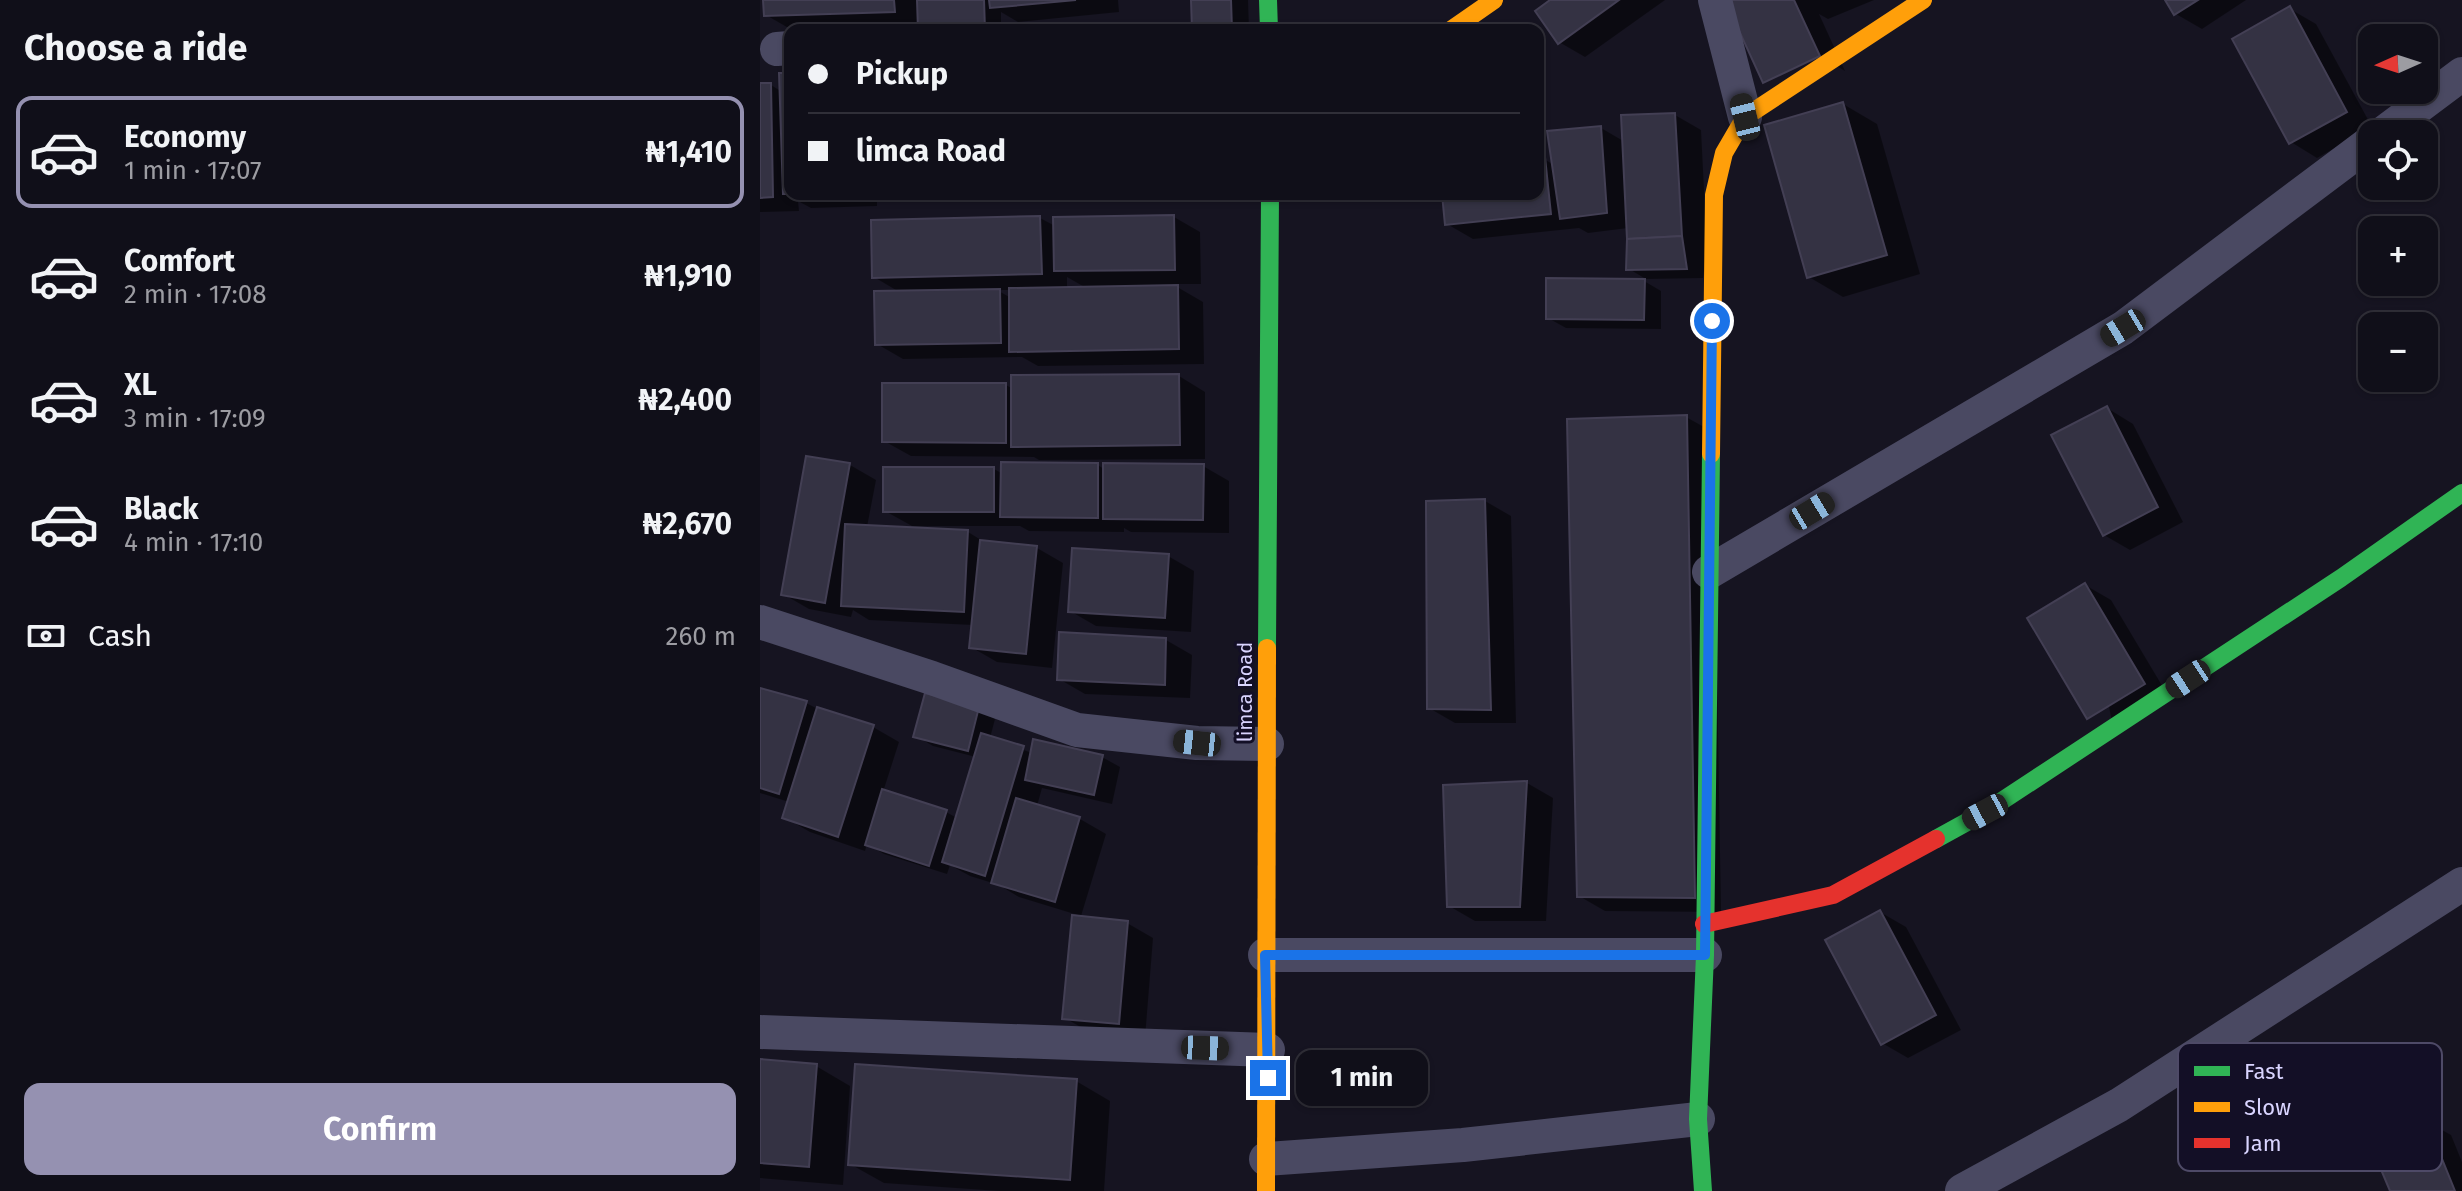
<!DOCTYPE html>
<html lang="en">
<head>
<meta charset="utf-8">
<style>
  body { margin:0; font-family:"Fira Sans",sans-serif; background:#1e1d26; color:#f1f3f6; height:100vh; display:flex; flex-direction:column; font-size:30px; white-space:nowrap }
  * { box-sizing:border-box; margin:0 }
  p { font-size:26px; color:#9c9ca2 }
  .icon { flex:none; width:44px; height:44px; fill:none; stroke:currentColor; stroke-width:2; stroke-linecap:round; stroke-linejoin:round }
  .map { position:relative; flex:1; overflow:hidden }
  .side { display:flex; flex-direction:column; background:#100f19; width:760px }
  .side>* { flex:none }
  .hud { position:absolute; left:24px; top:24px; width:760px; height:176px; border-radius:16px; box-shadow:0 2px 6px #0004,0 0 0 2px #302f38; display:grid; align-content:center; height:176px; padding:0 24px; background:#100f19 }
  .needle { width:52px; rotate:267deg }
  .fabs { position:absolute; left:1598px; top:24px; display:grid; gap:16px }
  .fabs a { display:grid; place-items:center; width:80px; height:80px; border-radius:16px; background:#100f19; box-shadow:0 2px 6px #0004,0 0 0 2px #302f38; font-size:40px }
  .end { position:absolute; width:36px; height:36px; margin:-18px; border:10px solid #1a73e8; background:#fff; box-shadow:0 0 0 4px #fff }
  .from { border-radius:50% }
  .bubble { position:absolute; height:56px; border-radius:16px; background:#100f19; box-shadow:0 2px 6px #0004,0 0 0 2px #302f38; font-size:26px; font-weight:700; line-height:56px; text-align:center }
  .car { position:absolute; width:24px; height:48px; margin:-24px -12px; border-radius:10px; box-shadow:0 0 6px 2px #0007; background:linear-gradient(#222 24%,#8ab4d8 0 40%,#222 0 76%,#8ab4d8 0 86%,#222 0) }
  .hud b { display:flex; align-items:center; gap:28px; height:76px; font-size:30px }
  .hud b+b { border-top:2px solid #302f38 }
  .hud i { width:20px; height:20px; background:#f1f3f6 }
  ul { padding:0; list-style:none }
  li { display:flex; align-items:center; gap:24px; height:112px; margin:0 16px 12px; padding:0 8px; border:4px solid transparent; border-radius:16px }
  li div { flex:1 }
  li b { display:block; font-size:30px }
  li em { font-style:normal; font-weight:700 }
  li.selected { border-color:#9591b1 }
  li>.icon { width:72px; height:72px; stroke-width:1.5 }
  h2 { padding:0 24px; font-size:36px; line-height:96px }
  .pay { display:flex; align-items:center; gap:20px; height:88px; padding:0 24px; font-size:30px }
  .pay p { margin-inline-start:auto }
  .action { display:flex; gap:16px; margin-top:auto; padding:16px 24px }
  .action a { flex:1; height:92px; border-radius:16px; background:#9591b1; color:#fff; font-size:32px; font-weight:700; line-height:92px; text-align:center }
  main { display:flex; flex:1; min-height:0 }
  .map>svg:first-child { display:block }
</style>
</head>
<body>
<main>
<section class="side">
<h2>Choose a ride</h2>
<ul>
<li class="selected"><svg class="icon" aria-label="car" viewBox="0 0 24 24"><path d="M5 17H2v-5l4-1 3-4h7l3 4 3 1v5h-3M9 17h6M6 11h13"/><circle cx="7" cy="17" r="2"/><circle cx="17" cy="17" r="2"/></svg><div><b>Economy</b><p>1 min · 17:07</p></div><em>₦1,410</em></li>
<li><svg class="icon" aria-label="car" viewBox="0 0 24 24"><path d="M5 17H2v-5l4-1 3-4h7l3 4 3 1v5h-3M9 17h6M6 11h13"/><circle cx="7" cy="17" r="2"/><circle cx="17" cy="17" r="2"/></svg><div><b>Comfort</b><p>2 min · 17:08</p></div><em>₦1,910</em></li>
<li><svg class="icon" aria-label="car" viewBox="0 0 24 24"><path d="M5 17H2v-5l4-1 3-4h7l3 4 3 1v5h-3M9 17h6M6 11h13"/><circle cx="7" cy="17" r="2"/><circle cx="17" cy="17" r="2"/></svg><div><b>XL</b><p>3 min · 17:09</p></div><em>₦2,400</em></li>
<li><svg class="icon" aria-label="car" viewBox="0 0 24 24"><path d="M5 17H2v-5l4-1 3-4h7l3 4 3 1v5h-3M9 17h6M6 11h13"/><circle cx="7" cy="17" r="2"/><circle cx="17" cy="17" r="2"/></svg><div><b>Black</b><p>4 min · 17:10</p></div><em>₦2,670</em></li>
</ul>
<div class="pay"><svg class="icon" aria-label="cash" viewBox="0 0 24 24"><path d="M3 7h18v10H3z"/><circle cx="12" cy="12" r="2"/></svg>Cash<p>260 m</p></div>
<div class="action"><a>Confirm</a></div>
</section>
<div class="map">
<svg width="1702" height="1191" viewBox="0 0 1702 1191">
  <rect width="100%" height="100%" fill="#161421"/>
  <g fill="#0007" fill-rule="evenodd">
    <polygon points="5,0 358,0 359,12 258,22 241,12 241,30 160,30 160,26 32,30 6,15"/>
    <polygon points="433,0 488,0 489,30 434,30"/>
    <polygon points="794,0 905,0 825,57 799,42"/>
    <polygon points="967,0 1114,0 1068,19 1059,14 1085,71"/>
    <polygon points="1407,0 1486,0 1442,29 1416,14"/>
    <polygon points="1530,9 1556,24 1612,127 1557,158 1531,142"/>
    <polygon points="30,75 30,194 117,194 117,206 51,208 38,201 39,211 0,212 0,85 11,85 22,92"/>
    <polygon points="1083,104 1117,124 1160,274 1083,297 1049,277"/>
    <polygon points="915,115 941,130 947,250 943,278 886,279 869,269 868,228 828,233 819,228 713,239 687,224 684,194 778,194 778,160 784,159 794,165 841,128 865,142"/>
    <path d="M414 217 440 232 441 284H412L443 302 444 364 278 366 262 357 143 359 117 344 141 293 114 277 280 218 295 226ZM307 277 328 289H307ZM237 290H251V298Z"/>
    <polygon points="884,281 901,291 901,329 806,328 788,318"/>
    <polygon points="419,376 445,392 445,459 279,460 274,457 151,456 124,441 246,385 253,389"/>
    <polygon points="1347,408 1373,424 1423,522 1370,550 1344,535"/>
    <polygon points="926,417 953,432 961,912 845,911 819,896"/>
    <polygon points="90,465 116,480 107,527 208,532 226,543 277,548 303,563 292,668 237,662 211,647 213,625 109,620 93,610 91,617 49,609 23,594"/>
    <polygon points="338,465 345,470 443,466 469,481 469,533 371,532 364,528 364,532 269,531 260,526 152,526 125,511 234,469 243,474"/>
    <polygon points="725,501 751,516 756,723 695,723 669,708"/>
    <polygon points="408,556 434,571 431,632 336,626 310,611"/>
    <polygon points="1325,585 1351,600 1410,699 1354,732"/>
    <polygon points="406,640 432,655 430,698 325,694 299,679"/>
    <polygon points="0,693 46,703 58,709 113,727 139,742 123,792 186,812 197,818 216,757 173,746 156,736 218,709 235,719 230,738 272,753 342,757 360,767 352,804 282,788 277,806 320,819 346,834 321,916 259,897 239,885 210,876 190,865 187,874 124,854 107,844 105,851 50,832 24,817 29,802 0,793"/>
    <polygon points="767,783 793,798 786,921 715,921 689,906"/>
    <polygon points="1120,912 1146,927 1201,1030 1148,1058 1122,1043"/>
    <polygon points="367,923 393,938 385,1038 331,1033 305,1018"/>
    <polygon points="0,1061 56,1066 90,1086 83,1185 0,1178"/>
    <polygon points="316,1081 350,1101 344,1191 239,1191 124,1183 90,1164"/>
    <polygon points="1664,1120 1691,1135 1702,1162 1702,1191 1632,1191"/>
  </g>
  <g fill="#343243" stroke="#433f54" stroke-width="2">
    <polygon points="3,0 134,0 135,12 4,16"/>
    <polygon points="157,0 224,0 225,30 158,30"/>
    <polygon points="229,0 316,0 230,8"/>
    <polygon points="431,0 471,0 472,30 432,30"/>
    <polygon points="790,0 859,0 798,44 775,11"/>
    <polygon points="965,0 1034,0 1060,56 1003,83"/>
    <polygon points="1405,0 1438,0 1414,15"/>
    <polygon points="1530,6 1587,112 1529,144 1472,39"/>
    <polygon points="19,73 30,73 30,194 23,194"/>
    <polygon points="0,83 11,83 13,197 0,198"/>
    <polygon points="1083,102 1127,255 1047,278 1004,125"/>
    <polygon points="915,113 922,236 867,239 861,115"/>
    <polygon points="841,126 847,213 800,219 787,131"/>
    <polygon points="785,157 791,214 685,225 682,194 778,194 778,158"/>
    <polygon points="414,215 415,270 294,271 293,217"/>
    <polygon points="280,216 282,274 112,278 111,220"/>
    <polygon points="922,236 927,269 866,270 867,239"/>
    <polygon points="786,278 885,279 884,320 786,319"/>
    <polygon points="418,285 419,349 249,352 249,288"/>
    <polygon points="240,289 241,343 115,345 114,291"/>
    <polygon points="419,374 420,445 251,447 251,375"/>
    <polygon points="122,383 246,383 246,443 122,442"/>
    <polygon points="1347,406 1398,507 1343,536 1291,435"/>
    <polygon points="927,415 935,898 817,897 807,419"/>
    <polygon points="46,456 90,463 65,603 21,595"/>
    <polygon points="241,462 338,463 338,518 240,517"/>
    <polygon points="343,463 444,464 443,520 343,519"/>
    <rect x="123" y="467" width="111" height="45"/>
    <polygon points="725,499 731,710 667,709 666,501"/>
    <polygon points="85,524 208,530 204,612 81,606"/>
    <polygon points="220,540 277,546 266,654 209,648"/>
    <polygon points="312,548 409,554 405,618 308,612"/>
    <polygon points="1325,583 1385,684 1327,719 1267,618"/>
    <polygon points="299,632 406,638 405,685 297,680"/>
    <polygon points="0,688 47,701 19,794 0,788"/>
    <polygon points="165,693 219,707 208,751 153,737"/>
    <polygon points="57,707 114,725 78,837 22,818"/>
    <polygon points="221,733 264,746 225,876 182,862"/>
    <polygon points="273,739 343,755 334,795 265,780"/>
    <polygon points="767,781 760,907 687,907 683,785"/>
    <polygon points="122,789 187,810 169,866 105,845"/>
    <polygon points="256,798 320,817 295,902 231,883"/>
    <polygon points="1120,910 1176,1015 1121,1045 1065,940"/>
    <polygon points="312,915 368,921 359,1024 302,1019"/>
    <polygon points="0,1059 57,1064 49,1167 0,1163"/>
    <polygon points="95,1064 317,1079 310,1180 88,1165"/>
    <polygon points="1665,1117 1695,1191 1630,1191 1609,1141"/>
  </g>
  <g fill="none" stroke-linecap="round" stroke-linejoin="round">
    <g stroke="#4a4962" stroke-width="34">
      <polyline points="955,0 985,117"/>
      <polyline points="17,49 30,48"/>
      <polyline points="1622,134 1702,74"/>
      <polyline points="949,572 1363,328 1612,141"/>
      <polyline points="0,622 172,678 317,730 437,743 507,744"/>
      <polyline points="505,955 945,955"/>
      <polyline points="0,1032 508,1050"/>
      <polyline points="506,1159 703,1145 938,1119"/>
      <polyline points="1202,1191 1359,1105 1702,884"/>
    </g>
    <g stroke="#30b455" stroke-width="18">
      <polyline points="508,0 509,30"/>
      <polyline points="507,648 510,194"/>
      <polyline points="1176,839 1225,812 1581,578 1702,493"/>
      <polyline points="943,1191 938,1119 945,955 951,454"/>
    </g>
    <g stroke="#ff9f0a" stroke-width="18">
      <polyline points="691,30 734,0"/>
      <polyline points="951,454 954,195 964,153 985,117 1163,0"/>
      <polyline points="506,1191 507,648"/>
    </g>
    <polyline stroke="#e5322d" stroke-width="18" points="944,924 1073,895 1176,839"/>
  </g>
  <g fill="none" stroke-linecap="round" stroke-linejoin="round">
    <polyline stroke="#1a73e8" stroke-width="10" points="508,1078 505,955 945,955 952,321"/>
  </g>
  <g text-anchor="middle" stroke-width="6" stroke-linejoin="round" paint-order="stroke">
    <g font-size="20" fill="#d9d4ff" stroke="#130f26">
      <text transform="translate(485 692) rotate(-90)" y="7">limca Road</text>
    </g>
  </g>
  <rect x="1418" y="1043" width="264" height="128" rx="12" fill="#130f26" stroke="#4e4a67" stroke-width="2"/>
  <rect x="1434" y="1066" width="36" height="10" fill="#30b455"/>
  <rect x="1434" y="1102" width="36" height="10" fill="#ff9f0a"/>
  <rect x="1434" y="1138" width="36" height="10" fill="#e5322d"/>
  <g font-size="22" fill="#d9d4ff">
    <text x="1484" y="1079">Fast</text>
    <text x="1484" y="1115">Slow</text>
    <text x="1484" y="1151">Jam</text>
  </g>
</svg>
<div class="fabs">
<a><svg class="needle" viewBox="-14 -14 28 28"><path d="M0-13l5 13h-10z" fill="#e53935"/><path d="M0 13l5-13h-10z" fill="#9c9ca2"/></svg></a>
<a><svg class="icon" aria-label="locate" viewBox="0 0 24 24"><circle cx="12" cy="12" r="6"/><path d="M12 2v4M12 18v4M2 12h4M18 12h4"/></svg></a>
<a>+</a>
<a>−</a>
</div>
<i class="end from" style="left:952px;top:321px"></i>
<i class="end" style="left:508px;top:1078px"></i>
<div class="bubble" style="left:536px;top:1050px;width:132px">1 min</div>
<i class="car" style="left:985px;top:117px;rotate:346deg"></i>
<i class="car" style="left:1363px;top:328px;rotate:239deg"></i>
<i class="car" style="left:1052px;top:511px;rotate:59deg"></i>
<i class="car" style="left:1428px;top:679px;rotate:237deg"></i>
<i class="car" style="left:437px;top:743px;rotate:276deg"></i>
<i class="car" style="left:1225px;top:812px;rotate:242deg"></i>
<i class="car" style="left:445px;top:1048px;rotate:92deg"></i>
<div class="hud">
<b><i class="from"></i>Pickup</b>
<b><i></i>limca Road</b>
</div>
</div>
</main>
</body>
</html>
